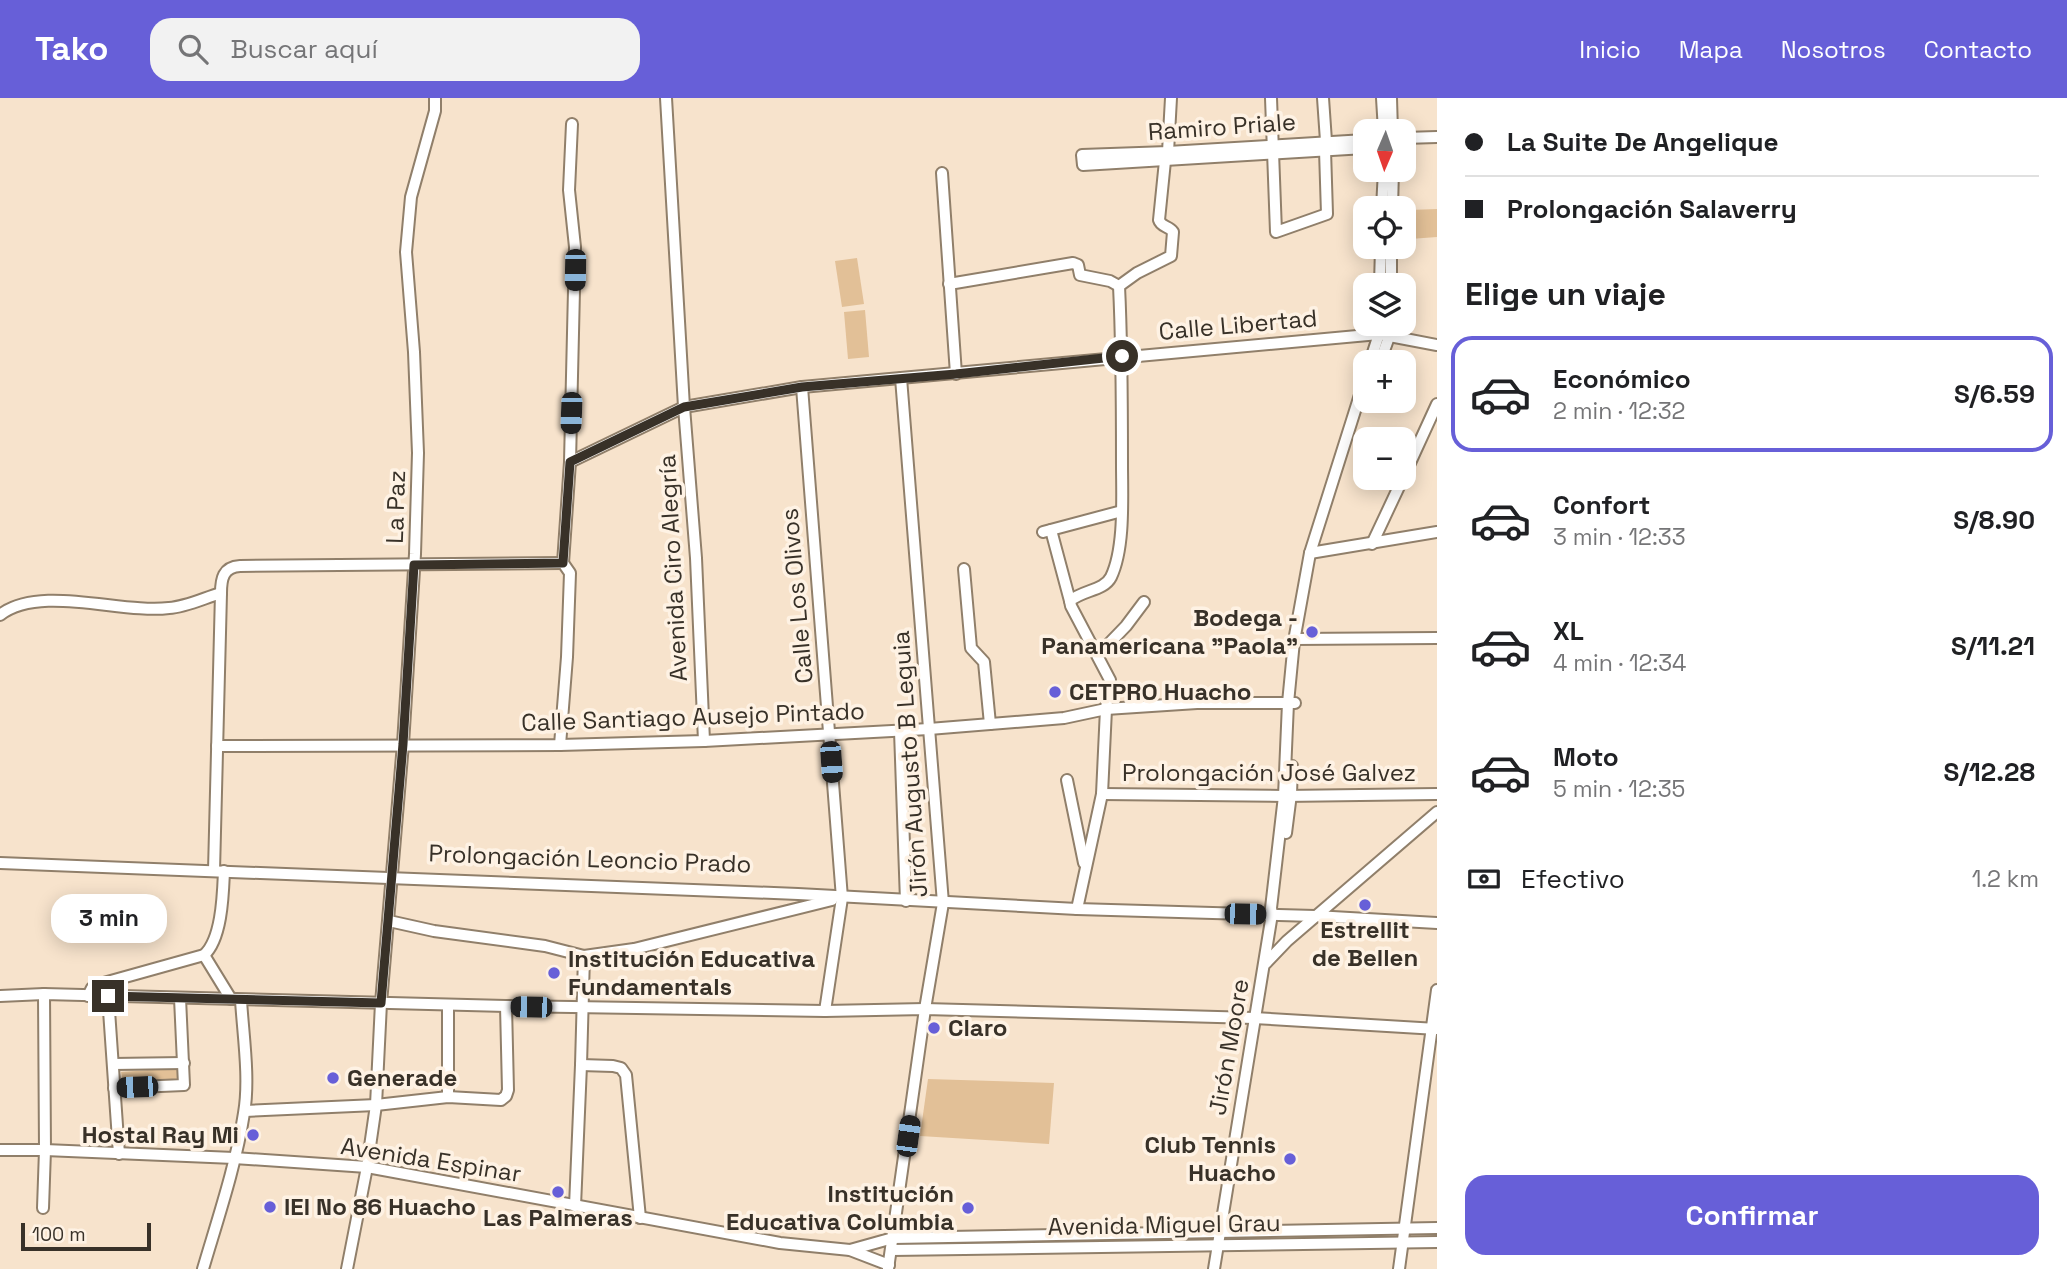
<!DOCTYPE html>
<html lang="es">
<head>
<meta charset="utf-8">
<style>
  body { margin:0; font-family:"Space Grotesk",sans-serif; background:#f2f2f2; color:#202124; height:100vh; display:flex; flex-direction:column; font-size:26px; white-space:nowrap }
  * { box-sizing:border-box; margin:0 }
  p { font-size:23px; color:#757577 }
  .icon { flex:none; width:38px; height:38px; fill:none; stroke:currentColor; stroke-width:2; stroke-linecap:round; stroke-linejoin:round }
  .map { position:relative; flex:1; overflow:hidden }
  .sheet { display:flex; flex-direction:column; background:#fff; width:630px }
  .sheet>* { flex:none }
  .top-card { display:grid; align-content:center; height:154px; padding:0 28px; background:#fff }
  .needle { width:46px; rotate:182deg }
  .fabs { position:absolute; left:1353px; top:21px; display:grid; gap:14px }
  .fabs a { display:grid; place-items:center; width:63px; height:63px; border-radius:14px; background:#fff; box-shadow:0 4px 18px #0003; font-size:35px }
  .scale { position:absolute; left:21px; bottom:18px; width:130px; box-sizing:border-box; padding-left:7px; border:4px solid #383128; border-top:0; font-size:19px; line-height:24px; white-space:nowrap; color:#383128; -webkit-text-stroke:5px #fef2e4; paint-order:stroke }
  .end { position:absolute; width:32px; height:32px; margin:-16px; border:9px solid #383128; background:#fff; box-shadow:0 0 0 4px #fff }
  .from { border-radius:50% }
  .bubble { position:absolute; height:49px; border-radius:21px; background:#fff; box-shadow:0 4px 18px #0003; font-size:23px; font-weight:600; line-height:49px; text-align:center }
  .car { position:absolute; width:21px; height:42px; margin:-21px -10px; border-radius:9px; box-shadow:0 0 5px 2px #0007; background:linear-gradient(#222 24%,#8ab4d8 0 40%,#222 0 76%,#8ab4d8 0 86%,#222 0) }
  .top-card b { display:flex; align-items:center; gap:24px; height:66px; font-size:26px }
  .top-card b+b { border-top:2px solid #e0e0e0 }
  .top-card i { width:18px; height:18px; background:#202124 }
  ul { padding:0; list-style:none }
  li { display:flex; align-items:center; gap:21px; height:116px; margin:0 14px 10px; padding:0 14px; border:4px solid transparent; border-radius:21px }
  li div { flex:1 }
  li b { display:block; font-size:26px }
  li em { font-style:normal; font-weight:600 }
  li.on { border-color:#675fd8 }
  li>.icon { width:63px; height:63px; stroke-width:1.5 }
  h2 { padding:0 28px; font-size:32px; line-height:84px }
  .pay { display:flex; align-items:center; gap:18px; height:77px; padding:0 28px; font-size:26px }
  .pay p { margin-inline-start:auto }
  .action { display:flex; gap:14px; margin-top:auto; padding:14px 28px }
  .action a { flex:1; height:80px; border-radius:21px; background:#675fd8; color:#fff; font-size:28px; font-weight:600; line-height:80px; text-align:center }
  header { display:flex; align-items:center; gap:42px; box-sizing:border-box; height:98px; padding:0 35px; background:#675fd8; color:#fff }
  header strong { font-size:33px }
  nav { display:flex; gap:38px; margin-inline-start:auto; font-size:24px }
  .search { width:490px; height:63px; background:#f2f2f2; display:flex; align-items:center; gap:18px; box-sizing:border-box; padding:0 24px; border-radius:21px; color:#757577; font-size:26px }
  main { display:flex; flex:1; min-height:0 }
  .map>svg:first-child { display:block }
</style>
</head>
<body>
<header>
<strong>Tako</strong>
<div class="search"><svg class="icon" aria-label="search" viewBox="0 0 24 24"><circle cx="10" cy="10" r="6"/><path d="M15 15l6 6"/></svg>Buscar aquí</div>
<nav><a>Inicio</a><a>Mapa</a><a>Nosotros</a><a>Contacto</a></nav>
</header>
<main>
<div class="map">
<svg width="1437" height="1171" viewBox="0 0 1437 1171">
  <rect width="100%" height="100%" fill="#f7e3cc"/>
  <g fill="#e2c097">
    <polygon points="1437,111 1437,139 1410,141 1409,112"/>
    <polygon points="857,160 864,206 842,209 835,163"/>
    <polygon points="865,212 869,259 848,261 844,214"/>
    <polygon points="178,970 180,985 124,989 121,974"/>
    <polygon points="928,981 1054,985 1049,1046 920,1038"/>
  </g>
  <g fill="none" stroke-linecap="round" stroke-linejoin="round">
    <g stroke="#907f6a" stroke-width="14">
      <g id="minor">
        <polyline points="666,0 684,309 696,460 704,643"/>
        <polyline points="1271,0 1276,134 1327,116 1325,52 1326,43 1323,0"/>
        <polyline points="1382,0 1384,33"/>
        <polyline points="1391,0 1392,33"/>
        <polyline points="1404,40 1437,39"/>
        <polyline points="1365,42 1168,54 1082,57 1083,67 1365,50"/>
        <polyline points="1168,54 1171,0"/>
        <polyline points="942,75 956,276"/>
        <polyline points="1382,110 1384,72"/>
        <polyline points="1392,110 1393,72"/>
        <polyline points="949,186 1073,165 1078,167 1080,177 1110,183 1119,188"/>
        <polyline points="1380,187 1381,149"/>
        <polyline points="1391,187 1391,149"/>
        <path d="M1119 188 1137 175 1171 158 1173 134C1169 128 1161 129 1159 122L1165 63"/>
        <polyline points="1370,264 1379,236 1379,226"/>
        <polyline points="1380,264 1390,236 1390,226"/>
        <polyline points="802,289 842,800 825,913"/>
        <polyline points="570,364 684,309 802,289 1379,236 1437,247"/>
        <polyline points="1404,378 1437,306"/>
        <polyline points="1051,432 1070,503"/>
        <polyline points="1043,434 1122,413"/>
        <polyline points="1372,446 1403,380"/>
        <polyline points="1310,455 1437,434"/>
        <polyline points="563,465 570,364 575,149 569,92 572,26"/>
        <polyline points="964,471 971,550 984,564 990,626"/>
        <path d="M0 517C40 486 121 516 169 510 186 509 204 500 221 495"/>
        <polyline points="1294,541 1437,540"/>
        <polyline points="1098,557 1126,528 1144,504"/>
        <polyline points="900,633 906,803"/>
        <polyline points="560,647 567,559 570,475 563,465"/>
        <polyline points="217,648 560,647 704,643 929,631 1064,620 1106,611 1197,605 1295,605"/>
        <polyline points="1067,682 1084,765"/>
        <polyline points="1102,696 1284,698 1437,696"/>
        <polyline points="1286,735 1291,696 1292,668"/>
        <polyline points="0,765 798,796 1077,811 1315,818 1437,825"/>
        <path d="M214 773 221 495C221 481 223 469 240 468L563 465"/>
        <path d="M1077 811 1102 696 1106 611 1110 582 1071 508 1070 503C1082 492 1104 493 1111 479 1125 450 1122 398 1122 366 1122 307 1122 248 1119 188"/>
        <polyline points="389,823 434,833 545,848 584,858 634,851 832,802"/>
        <polyline points="204,857 231,901"/>
        <polyline points="1266,865 1287,843 1437,714"/>
        <polyline points="0,898 44,896 506,908 825,913 925,911 1254,920 1437,931"/>
        <path d="M88 898 92 890 100 886 204 857C222 841 223 796 224 773"/>
        <polyline points="108,898 119,1056"/>
        <polyline points="448,907 448,999"/>
        <polyline points="113,966 184,965"/>
        <polyline points="581,967 613,968 621,970 626,977 640,1120"/>
        <polyline points="114,990 184,987 180,900"/>
        <polyline points="245,1013 376,1007 448,999 501,1002 506,998 508,992 506,908"/>
        <polyline points="0,1052 45,1052 234,1060 367,1069 780,1145 850,1152 889,1167"/>
        <polyline points="575,1108 581,967 584,858"/>
        <polyline points="43,1110 45,1052 44,896"/>
        <polyline points="850,1152 893,1140 1437,1130"/>
        <polyline points="892,1152 1437,1144"/>
        <path d="M203 1171C218 1120 236 1067 244 1015 250 981 243 936 241 902"/>
        <polyline points="347,1171 367,1069 376,1007 381,905 403,646 415,456 418,355 414,254 406,154 411,99 435,13 435,0"/>
        <polyline points="888,1171 925,911 943,805 901,280"/>
        <polyline points="1214,1171 1272,816 1271,810 1284,698 1288,605 1294,543 1310,455 1365,281"/>
        <polyline points="1399,1171 1437,892"/>
      </g>
    </g>
    <use href="#minor" stroke="#fff" stroke-width="10"/>
  </g>
  <g fill="none" stroke-linecap="round" stroke-linejoin="round">
    <polyline stroke="#383128" stroke-width="9" points="108,898 381,905 403,646 414,467 563,465 570,364 684,309 802,289 956,276 1122,258"/>
  </g>
  <g fill="#675fd8" stroke="#fef2e4" stroke-width="2.5">
    <circle cx="1312" cy="534" r="7"/>
    <circle cx="1055" cy="594" r="7"/>
    <circle cx="1365" cy="807" r="7"/>
    <circle cx="554" cy="875" r="7"/>
    <circle cx="934" cy="930" r="7"/>
    <circle cx="333" cy="980" r="7"/>
    <circle cx="253" cy="1037" r="7"/>
    <circle cx="1290" cy="1061" r="7"/>
    <circle cx="558" cy="1094" r="7"/>
    <circle cx="270" cy="1109" r="7"/>
    <circle cx="968" cy="1110" r="7"/>
  </g>
  <g text-anchor="middle" stroke-width="7" stroke-linejoin="round" paint-order="stroke">
    <g font-size="24" fill="#383128" stroke="#fef2e4">
      <text transform="translate(1222 29) rotate(-4)" y="8">Ramiro Priale</text>
      <text transform="translate(1238 227) rotate(-5)" y="8">Calle Libertad</text>
      <text transform="translate(396 409) rotate(-88)" y="8">La Paz</text>
      <text transform="translate(673 470) rotate(-93)" y="8">Avenida Ciro Alegría</text>
      <text transform="translate(797 498) rotate(-95)" y="8">Calle Los Olivos</text>
      <text transform="translate(693 619) rotate(-2)" y="8">Calle Santiago Ausejo Pintado</text>
      <text transform="translate(910 666) rotate(-94)" y="8">Jirón Augusto B Leguia</text>
      <text x="1269" y="683">Prolongación José Galvez</text>
      <text transform="translate(590 761) rotate(2)" y="8">Prolongación Leoncio Prado</text>
      <text transform="translate(1229 949) rotate(-80)" y="8">Jirón Moore</text>
      <text transform="translate(431 1062) rotate(9)" y="8">Avenida Espinar</text>
      <text transform="translate(1164 1127) rotate(-1)" y="8">Avenida Miguel Grau</text>
    </g>
    <g font-size="24" font-weight="bold" fill="#383128" stroke="#fef2e4" text-anchor="start">
      <text x="1298" y="528" text-anchor="end">Bodega -<tspan x="1298" dy="28">Panamericana "Paola"</tspan></text>
      <text x="1069" y="602">CETPRO Huacho</text>
      <text x="1365" y="840" text-anchor="middle">Estrellit<tspan x="1365" dy="28">de Bellen</tspan></text>
      <text x="568" y="869">Institución Educativa<tspan x="568" dy="28">Fundamentals</tspan></text>
      <text x="948" y="938">Claro</text>
      <text x="347" y="988">Generade</text>
      <text x="239" y="1045" text-anchor="end">Hostal Ray Mi</text>
      <text x="1276" y="1055" text-anchor="end">Club Tennis<tspan x="1276" dy="28">Huacho</tspan></text>
      <text x="954" y="1104" text-anchor="end">Institución<tspan x="954" dy="28">Educativa Columbia</tspan></text>
      <text x="284" y="1117">IEI No 86 Huacho</text>
      <text x="558" y="1128" text-anchor="middle">Las Palmeras</text>
    </g>
  </g>
</svg>
<div class="fabs">
<a><svg class="needle" viewBox="-14 -14 28 28"><path d="M0-13l5 13h-10z" fill="#e53935"/><path d="M0 13l5-13h-10z" fill="#757577"/></svg></a>
<a><svg class="icon" aria-label="locate" viewBox="0 0 24 24"><circle cx="12" cy="12" r="6"/><path d="M12 2v4M12 18v4M2 12h4M18 12h4"/></svg></a>
<a><svg class="icon" aria-label="layers" viewBox="0 0 24 24"><path d="M12 4l9 5-9 5-9-5zM3 14l9 5 9-5"/></svg></a>
<a>+</a>
<a>−</a>
</div>
<div class="scale">100 m</div>
<i class="end from" style="left:1122px;top:258px"></i>
<i class="end" style="left:108px;top:898px"></i>
<div class="bubble" style="left:51px;top:796px;width:116px">3 min</div>
<i class="car" style="left:575px;top:172px;rotate:181deg"></i>
<i class="car" style="left:571px;top:315px;rotate:182deg"></i>
<i class="car" style="left:831px;top:664px;rotate:176deg"></i>
<i class="car" style="left:1245px;top:816px;rotate:91deg"></i>
<i class="car" style="left:531px;top:909px;rotate:271deg"></i>
<i class="car" style="left:137px;top:989px;rotate:268deg"></i>
<i class="car" style="left:908px;top:1038px;rotate:8deg"></i>
</div>
<section class="sheet">
<div class="top-card">
<b><i class="from"></i>La Suite De Angelique</b>
<b><i></i>Prolongación Salaverry</b>
</div>
<h2>Elige un viaje</h2>
<ul>
<li class="on"><svg class="icon" aria-label="car" viewBox="0 0 24 24"><path d="M5 17H2v-5l4-1 3-4h7l3 4 3 1v5h-3M9 17h6M6 11h13"/><circle cx="7" cy="17" r="2"/><circle cx="17" cy="17" r="2"/></svg><div><b>Económico</b><p>2 min · 12:32</p></div><em>S/6.59</em></li>
<li><svg class="icon" aria-label="car" viewBox="0 0 24 24"><path d="M5 17H2v-5l4-1 3-4h7l3 4 3 1v5h-3M9 17h6M6 11h13"/><circle cx="7" cy="17" r="2"/><circle cx="17" cy="17" r="2"/></svg><div><b>Confort</b><p>3 min · 12:33</p></div><em>S/8.90</em></li>
<li><svg class="icon" aria-label="car" viewBox="0 0 24 24"><path d="M5 17H2v-5l4-1 3-4h7l3 4 3 1v5h-3M9 17h6M6 11h13"/><circle cx="7" cy="17" r="2"/><circle cx="17" cy="17" r="2"/></svg><div><b>XL</b><p>4 min · 12:34</p></div><em>S/11.21</em></li>
<li><svg class="icon" aria-label="car" viewBox="0 0 24 24"><path d="M5 17H2v-5l4-1 3-4h7l3 4 3 1v5h-3M9 17h6M6 11h13"/><circle cx="7" cy="17" r="2"/><circle cx="17" cy="17" r="2"/></svg><div><b>Moto</b><p>5 min · 12:35</p></div><em>S/12.28</em></li>
</ul>
<div class="pay"><svg class="icon" aria-label="cash" viewBox="0 0 24 24"><path d="M3 7h18v10H3z"/><circle cx="12" cy="12" r="2"/></svg>Efectivo<p>1.2 km</p></div>
<div class="action"><a>Confirmar</a></div>
</section>
</main>
</body>
</html>
